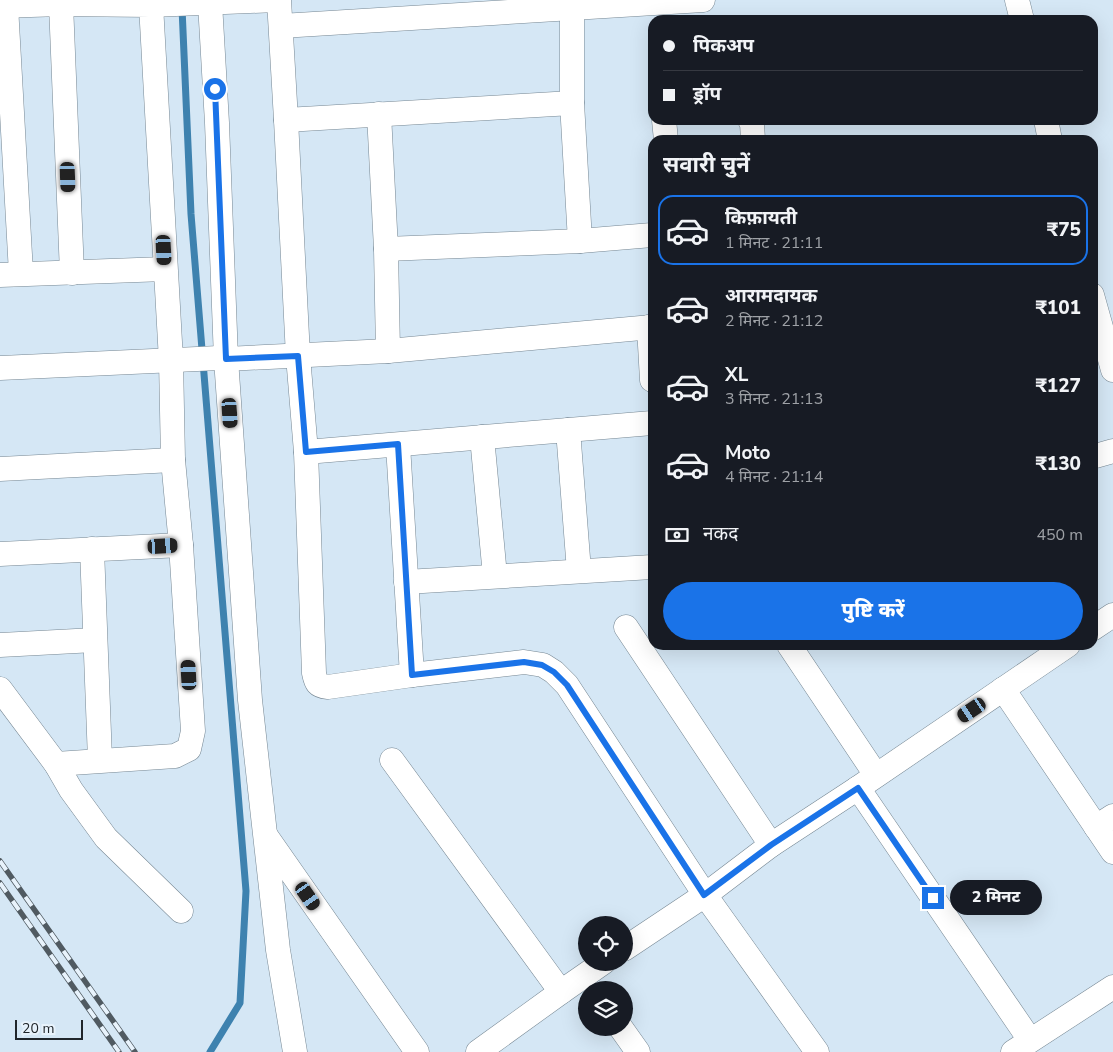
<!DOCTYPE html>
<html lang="hi">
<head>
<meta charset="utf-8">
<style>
  body { margin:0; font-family:"Nunito Sans","Noto Sans Devanagari",sans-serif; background:#242831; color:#f1f3f6; height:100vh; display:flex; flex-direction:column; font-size:19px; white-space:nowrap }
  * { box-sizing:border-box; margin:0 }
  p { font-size:16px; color:#9ea1a6 }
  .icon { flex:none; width:28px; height:28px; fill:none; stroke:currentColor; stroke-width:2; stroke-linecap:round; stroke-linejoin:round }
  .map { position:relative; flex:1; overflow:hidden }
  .details { position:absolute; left:648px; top:135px; width:450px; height:515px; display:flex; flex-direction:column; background:#171b24; border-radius:15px; box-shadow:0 5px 20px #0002 }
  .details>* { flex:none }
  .top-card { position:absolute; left:648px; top:15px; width:450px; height:110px; border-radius:15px; box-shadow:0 5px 20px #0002; display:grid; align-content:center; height:110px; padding:0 15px; background:#171b24 }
  .fabs { position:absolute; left:578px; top:916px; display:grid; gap:10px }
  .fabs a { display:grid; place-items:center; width:55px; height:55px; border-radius:50%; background:#171b24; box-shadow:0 5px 20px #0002; font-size:25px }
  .scale { position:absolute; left:15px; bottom:12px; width:68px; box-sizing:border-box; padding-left:5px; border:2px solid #20262b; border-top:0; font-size:14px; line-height:18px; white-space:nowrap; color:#20262b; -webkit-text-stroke:4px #e8f3fc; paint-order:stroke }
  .end { position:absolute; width:22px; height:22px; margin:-11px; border:6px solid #1a73e8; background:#fff; box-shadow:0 0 0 2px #fff }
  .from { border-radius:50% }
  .bubble { position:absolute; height:35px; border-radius:18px; background:#171b24; box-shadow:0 5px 20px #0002; font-size:16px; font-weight:800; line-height:35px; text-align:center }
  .car { position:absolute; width:15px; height:30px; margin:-15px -8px; border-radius:6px; box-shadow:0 0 4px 1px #0007; background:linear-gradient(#222 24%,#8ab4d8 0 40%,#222 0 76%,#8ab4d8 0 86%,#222 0) }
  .top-card b { display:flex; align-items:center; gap:18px; height:48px; font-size:19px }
  .top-card b+b { border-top:1px solid #363941 }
  .top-card i { width:12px; height:12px; background:#f1f3f6 }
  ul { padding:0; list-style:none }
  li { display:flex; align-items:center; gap:15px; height:70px; margin:0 10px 8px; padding:0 5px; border:2px solid transparent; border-radius:15px }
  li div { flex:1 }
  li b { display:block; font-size:19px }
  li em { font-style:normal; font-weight:800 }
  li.active { border-color:#1a73e8 }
  li>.icon { width:45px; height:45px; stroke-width:1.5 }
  h2 { padding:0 15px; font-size:22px; line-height:60px }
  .pay { display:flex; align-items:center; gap:12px; height:55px; padding:0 15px; font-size:19px }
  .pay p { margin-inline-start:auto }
  .primary-button { display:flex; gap:10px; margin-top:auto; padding:10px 15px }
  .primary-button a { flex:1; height:58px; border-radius:30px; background:#1a73e8; color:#fff; font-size:20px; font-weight:800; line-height:58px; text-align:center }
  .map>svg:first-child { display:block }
</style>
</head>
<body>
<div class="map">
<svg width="1113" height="1052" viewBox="0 0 1113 1052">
  <rect width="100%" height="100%" fill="#d5e7f5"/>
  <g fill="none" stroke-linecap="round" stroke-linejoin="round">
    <polyline stroke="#3e82af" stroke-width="7" points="182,8 191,214 246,891 240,1003 210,1052"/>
    <g stroke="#768793" stroke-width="25">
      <g id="street">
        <path d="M279 0 286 120 298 356 306 452 314 673C316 683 317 686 328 687L412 675 524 662 543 665 554 672 567 685 705 895 817 1052"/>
        <polyline points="1017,0 1022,20"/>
        <polyline points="210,3 217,123 226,359 250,700 278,950 295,1052"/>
        <polyline points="61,4 72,273"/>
        <polyline points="151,5 276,0"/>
        <polyline points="0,6 61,4 151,5 171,360 173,460 181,545 193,731 189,749 175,756 56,764"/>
        <polyline points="6,6 21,273"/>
        <polyline points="572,8 572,103 580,241"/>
        <polyline points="281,26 703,0"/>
        <polyline points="379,114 386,249 388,351"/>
        <polyline points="286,120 572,103"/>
        <polyline points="664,120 666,140"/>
        <polyline points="750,120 752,123 753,140"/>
        <polyline points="1046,120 1050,140"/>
        <polyline points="386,249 580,241 652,235"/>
        <polyline points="0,275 165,269"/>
        <polyline points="1092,295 1113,370"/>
        <polyline points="649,327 652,380"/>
        <polyline points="0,368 219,358 226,359 388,351 652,327"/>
        <polyline points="568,430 579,571"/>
        <polyline points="482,437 495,576"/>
        <polyline points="398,445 412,675"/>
        <polyline points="306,452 652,423"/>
        <polyline points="1092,457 1113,451"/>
        <polyline points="0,469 173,460"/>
        <polyline points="92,549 100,760"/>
        <polyline points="0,554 181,545"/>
        <polyline points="406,582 652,567"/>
        <polyline points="626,627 771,845"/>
        <polyline points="1092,629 1113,615"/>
        <polyline points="0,645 95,640"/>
        <polyline points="789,645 876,775"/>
        <polyline points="0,689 56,764 71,790 106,838 181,911"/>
        <polyline points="1003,689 1113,852"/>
        <polyline points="392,760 561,992"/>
        <polyline points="858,788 1030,1040"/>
        <polyline points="1096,827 1113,816"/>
        <polyline points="266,836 417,1052"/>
        <polyline points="624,949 705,895 771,845 858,788 1068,645"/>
        <polyline points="621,1028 638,1052"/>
        <polyline points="478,1052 561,992 604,962"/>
        <polyline points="1013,1052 1113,987"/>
      </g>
    </g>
    <use href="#street" stroke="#fff" stroke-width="24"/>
    <g stroke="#505a61" stroke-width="5.5">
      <g id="rail">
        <polyline points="0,861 135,1052"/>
        <polyline points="0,883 119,1052"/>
      </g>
    </g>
    <use href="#rail" stroke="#e8f3fc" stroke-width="4" stroke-dasharray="11" stroke-linecap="butt"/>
  </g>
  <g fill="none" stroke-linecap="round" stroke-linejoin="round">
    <polyline stroke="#1a73e8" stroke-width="6" points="215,89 226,359 298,356 306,452 398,444 412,675 524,662 542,665 554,672 567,685 704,895 771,845 858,788 933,898"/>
  </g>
</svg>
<div class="fabs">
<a><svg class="icon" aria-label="locate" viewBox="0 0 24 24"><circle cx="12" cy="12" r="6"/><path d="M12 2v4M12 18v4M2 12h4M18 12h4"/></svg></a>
<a><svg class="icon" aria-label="layers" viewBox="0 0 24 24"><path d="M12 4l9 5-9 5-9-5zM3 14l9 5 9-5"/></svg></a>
</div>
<div class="scale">20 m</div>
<i class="end from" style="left:215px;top:89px"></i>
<i class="end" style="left:933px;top:898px"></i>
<div class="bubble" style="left:950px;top:880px;width:92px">2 मिनट</div>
<i class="car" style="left:68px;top:177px;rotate:178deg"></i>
<i class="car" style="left:164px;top:250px;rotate:177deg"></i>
<i class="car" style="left:230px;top:413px;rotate:176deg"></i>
<i class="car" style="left:163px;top:546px;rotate:87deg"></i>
<i class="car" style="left:189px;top:675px;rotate:357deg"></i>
<i class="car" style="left:972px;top:710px;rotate:236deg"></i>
<i class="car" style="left:308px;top:896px;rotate:145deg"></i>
<div class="top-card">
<b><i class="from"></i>पिकअप</b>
<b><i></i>ड्रॉप</b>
</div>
<section class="details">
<h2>सवारी चुनें</h2>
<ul>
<li class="active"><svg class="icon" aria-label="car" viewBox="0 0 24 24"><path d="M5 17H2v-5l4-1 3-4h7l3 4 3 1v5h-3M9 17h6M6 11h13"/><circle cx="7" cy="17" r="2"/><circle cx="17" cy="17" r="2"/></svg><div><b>किफ़ायती</b><p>1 मिनट · 21:11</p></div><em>₹75</em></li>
<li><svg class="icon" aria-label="car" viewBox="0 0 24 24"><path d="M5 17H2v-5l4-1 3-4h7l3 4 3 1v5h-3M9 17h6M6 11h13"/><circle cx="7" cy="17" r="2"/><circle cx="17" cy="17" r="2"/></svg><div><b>आरामदायक</b><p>2 मिनट · 21:12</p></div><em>₹101</em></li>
<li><svg class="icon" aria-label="car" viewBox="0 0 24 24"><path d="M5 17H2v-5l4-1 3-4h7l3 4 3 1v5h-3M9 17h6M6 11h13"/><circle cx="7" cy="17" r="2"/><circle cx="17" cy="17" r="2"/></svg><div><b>XL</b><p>3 मिनट · 21:13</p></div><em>₹127</em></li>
<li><svg class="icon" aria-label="car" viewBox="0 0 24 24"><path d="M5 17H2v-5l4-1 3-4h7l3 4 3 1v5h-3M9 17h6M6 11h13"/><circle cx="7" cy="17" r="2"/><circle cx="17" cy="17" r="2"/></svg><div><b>Moto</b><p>4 मिनट · 21:14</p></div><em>₹130</em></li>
</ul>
<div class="pay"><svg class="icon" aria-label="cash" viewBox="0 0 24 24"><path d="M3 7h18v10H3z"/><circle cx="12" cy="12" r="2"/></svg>नकद<p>450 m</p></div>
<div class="primary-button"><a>पुष्टि करें</a></div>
</section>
</div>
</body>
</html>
